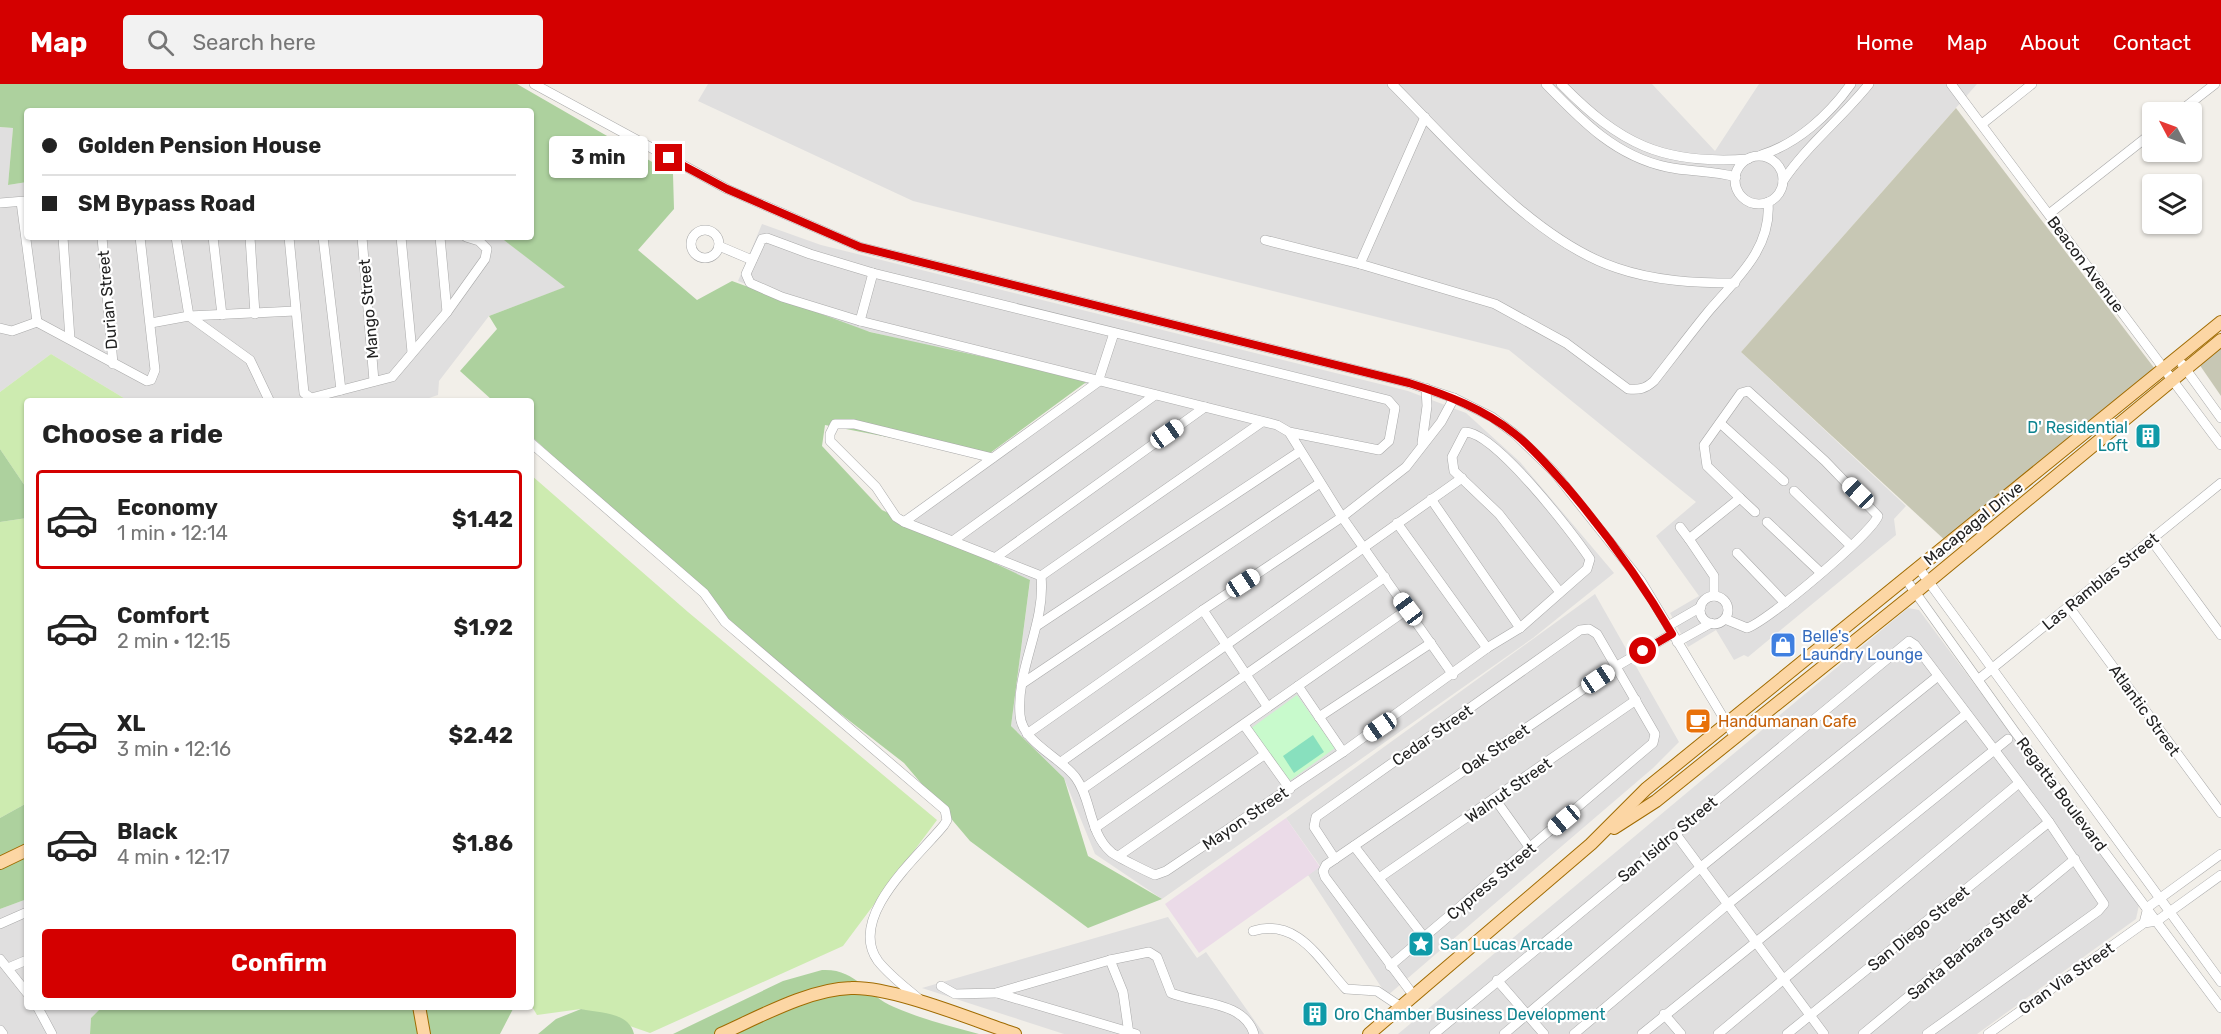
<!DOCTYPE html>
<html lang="en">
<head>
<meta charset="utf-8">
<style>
  body { margin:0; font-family:Rubik,sans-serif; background:#f2f2f2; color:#222; height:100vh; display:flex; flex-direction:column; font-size:22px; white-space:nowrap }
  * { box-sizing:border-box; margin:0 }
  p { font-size:20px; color:#767676 }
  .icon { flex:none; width:33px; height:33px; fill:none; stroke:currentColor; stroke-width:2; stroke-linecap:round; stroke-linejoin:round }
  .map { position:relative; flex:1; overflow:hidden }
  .sheet { position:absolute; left:24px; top:314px; width:510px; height:612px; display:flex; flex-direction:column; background:#fff; border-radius:6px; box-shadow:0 2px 4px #0004 }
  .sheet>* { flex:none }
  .top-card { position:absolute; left:24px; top:24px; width:510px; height:132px; border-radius:6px; box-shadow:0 2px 4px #0004; display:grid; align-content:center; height:132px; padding:0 18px; background:#fff }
  .needle { width:39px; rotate:311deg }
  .buttons { position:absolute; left:2142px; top:18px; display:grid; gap:12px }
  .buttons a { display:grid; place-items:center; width:60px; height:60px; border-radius:6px; background:#fff; box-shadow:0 2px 4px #0004; font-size:30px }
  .end { position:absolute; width:27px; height:27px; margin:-14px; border:8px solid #d40000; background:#fff; box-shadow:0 0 0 3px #fff }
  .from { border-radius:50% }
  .bubble { position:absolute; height:42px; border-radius:6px; background:#fff; box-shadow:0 2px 4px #0004; font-size:20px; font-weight:700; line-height:42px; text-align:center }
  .car { position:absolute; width:18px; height:36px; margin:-18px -9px; border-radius:8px; box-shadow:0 0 4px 2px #0007; background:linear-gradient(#fff 24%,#345 0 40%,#fff 0 76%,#345 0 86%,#fff 0) }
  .top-card b { display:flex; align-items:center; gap:21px; height:57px; font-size:22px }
  .top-card b+b { border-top:2px solid #e0e0e0 }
  .top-card i { width:15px; height:15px; background:#222 }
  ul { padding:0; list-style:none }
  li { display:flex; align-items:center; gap:18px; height:99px; margin:0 12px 9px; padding:0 6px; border:3px solid transparent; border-radius:6px }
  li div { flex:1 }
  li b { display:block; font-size:22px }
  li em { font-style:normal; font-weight:700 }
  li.selected { border-color:#d40000 }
  li>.icon { width:54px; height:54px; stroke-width:1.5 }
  h2 { padding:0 18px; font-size:27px; line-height:72px }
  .button { display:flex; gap:12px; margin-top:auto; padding:12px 18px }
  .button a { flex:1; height:69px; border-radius:6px; background:#d40000; color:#fff; font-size:24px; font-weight:700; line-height:69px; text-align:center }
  header { display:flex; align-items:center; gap:36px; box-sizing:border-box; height:84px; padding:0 30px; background:#d40000; color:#fff }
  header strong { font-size:28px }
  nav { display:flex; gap:33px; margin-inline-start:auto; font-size:21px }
  .search { width:420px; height:54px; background:#f2f2f2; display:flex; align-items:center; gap:15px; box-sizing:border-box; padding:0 21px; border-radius:6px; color:#767676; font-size:22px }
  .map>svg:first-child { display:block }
</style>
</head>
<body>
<header>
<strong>Map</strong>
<div class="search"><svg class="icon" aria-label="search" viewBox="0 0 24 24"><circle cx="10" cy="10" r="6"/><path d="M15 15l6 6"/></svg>Search here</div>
<nav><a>Home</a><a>Map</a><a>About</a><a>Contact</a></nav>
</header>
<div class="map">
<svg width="2221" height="950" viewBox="0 0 2221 950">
  <rect width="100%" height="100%" fill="#f2efe9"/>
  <g fill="#e0dfdf">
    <polygon points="708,0 1652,0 1715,67 1759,0 1977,0 1741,268 1906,422 1894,435 1896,451 1748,573 1744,571 1734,576 1716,546 1688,563 1670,529 1699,512 1656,452 1696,418 1509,266 913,117 698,17"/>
    <polygon points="0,43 13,44 8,101 27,98 27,153 500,153 566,203 489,232 439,297 438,311 423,316 127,316 51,270 0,308"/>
    <polygon points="762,140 821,161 1408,307 1466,329 1520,378 1614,489 1533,554 1162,815 1095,770 1064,694 1011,642 1030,497 885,445 1089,301 859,245 738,197"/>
    <polygon points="1595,510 1679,658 1653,684 1387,912 1308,791 1320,782 1286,734"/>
    <polygon points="1908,524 1919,526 2139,821 2136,835 1977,950 1398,950"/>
    <polygon points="27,815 27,922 102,923 91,934 90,950 0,950 0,825"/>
    <polygon points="1168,833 1197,874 1206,868 1264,950 1064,950 922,904"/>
  </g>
  <polygon fill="#ebdbe8" points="1286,734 1320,783 1199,869 1165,820"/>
  <g fill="#c7c7b4">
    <polygon points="1956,24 2158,289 1948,459 1741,268"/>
    <polygon points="2221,262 2221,312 2199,280"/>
  </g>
  <g fill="#cdebb0">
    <polygon points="51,270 127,316 27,316 27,405 0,365 0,308"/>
    <polygon points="531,391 688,528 937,736 843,862 650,949 581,925 537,931 531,921"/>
    <polygon points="27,434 27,719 0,734 0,438"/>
  </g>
  <g fill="#add19e">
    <polygon points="0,0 517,0 673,90 674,125 638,166 697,216 732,197 870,248 1089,296 986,372 825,341 822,362 882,426 1030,496 1011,642 1064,694 1088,772 1162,815 1088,844 970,757 904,679 753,562 710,515 531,352 531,316 492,316 460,287 497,245 489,232 565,203 500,153 531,153 531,27 27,27 27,98 8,101 13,44 0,43"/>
    <polygon points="0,365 27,405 27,434 0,438"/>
    <polygon points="27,719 27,815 0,825 0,734"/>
    <path d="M822 886C856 884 866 911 894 923 921 935 950 942 979 950H673L783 897Z"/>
    <polygon points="102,923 514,923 500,950 90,950 91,934"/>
    <path d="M581 925C600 929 629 928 634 950H538L556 935Z"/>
  </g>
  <polygon fill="#c8facc" points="1297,611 1335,664 1288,698 1250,645"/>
  <polygon fill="#88e0be" points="1313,651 1324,668 1294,689 1283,672"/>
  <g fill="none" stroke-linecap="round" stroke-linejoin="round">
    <g stroke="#a9a9a9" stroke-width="10">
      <g id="minor">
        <polyline points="534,0 727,105 860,163 1409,299 1454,314 1492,333 1515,350 1554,388 1641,497 1735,653"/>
        <path d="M1392 0C1453 61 1534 157 1617 184 1655 197 1694 199 1735 199"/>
        <path d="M1546 0C1581 36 1615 72 1667 83 1689 88 1713 86 1736 93"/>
        <path d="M1561 0C1620 60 1662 81 1748 75"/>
        <polyline points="1951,0 2221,361"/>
        <polyline points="2179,28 2215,0"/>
        <polyline points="1982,40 2032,0"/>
        <path d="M1761 71C1797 60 1829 31 1851 0"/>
        <circle cx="1759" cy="96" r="24"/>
        <path d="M1783 97C1807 61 1842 34 1869 0"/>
        <polyline points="21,118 37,238"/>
        <polyline points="0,119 25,117"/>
        <polyline points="2049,130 2152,49"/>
        <circle cx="705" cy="160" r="14"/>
        <polyline points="63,153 70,255"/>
        <polyline points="102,153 113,280"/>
        <polyline points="176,153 189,232 250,276 269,316"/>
        <polyline points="213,153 222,231"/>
        <polyline points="250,153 255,230"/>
        <polyline points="289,153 304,309 311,314 392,293 447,228 485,175 487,165 479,157 466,153"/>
        <polyline points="323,153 341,306"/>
        <polyline points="362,153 374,297"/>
        <polyline points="401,153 412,268"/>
        <polyline points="440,153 447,228"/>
        <path d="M1265 156 1360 180 1495 220 1566 259 1628 305C1639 306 1645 305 1654 297 1672 274 1690 250 1708 228 1736 195 1772 165 1768 118"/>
        <polyline points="719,162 752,176"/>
        <polyline points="1360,180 1425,33"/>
        <polyline points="860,237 873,189"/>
        <polyline points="151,239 189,232 295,227"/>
        <polyline points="0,244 12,247 37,238 147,297 151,296 155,286 140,153"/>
        <polyline points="2182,280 2221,334"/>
        <polyline points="1720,339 1784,397"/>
        <polyline points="1289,348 1379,366 1389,357 1395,324 1388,316 873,189 810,170 767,154 762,155 746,190 750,199 782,213 860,237 1277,341 1289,348 1342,433 1453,591"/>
        <path d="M531 359 704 509 725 538 945 726 947 736 944 741C919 772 846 833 878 877 889 891 905 903 919 915"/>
        <polyline points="1422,359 1427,322 1426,304"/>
        <polyline points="993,374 854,340 835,340 830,350 830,357 876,403 896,433 904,438 1098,298 1114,249"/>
        <polyline points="1794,407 1850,461"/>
        <polyline points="1740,414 1755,428"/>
        <polyline points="1431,415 1520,544"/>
        <path d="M904 438 1041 492C1046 540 1016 584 1020 631 1022 659 1061 673 1076 694 1092 716 1089 749 1111 768 1115 772 1148 788 1155 791L1166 787 1343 668 1487 564 1520 544 1587 485 1590 475C1572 448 1495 348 1465 348L1452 373 1454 387 1499 430 1559 507"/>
        <polyline points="1767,438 1820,488"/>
        <polyline points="1397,439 1487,564"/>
        <polyline points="1680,443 1689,455"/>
        <polyline points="954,456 1155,311"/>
        <polyline points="2152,457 2221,551"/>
        <polyline points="1737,469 1785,519"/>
        <polyline points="995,474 1205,323"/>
        <polyline points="1918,483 2221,898"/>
        <polyline points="1041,492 1262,338"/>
        <polyline points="1905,494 2015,648 2221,924"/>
        <path d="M1714 512V492L1689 455 1740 414 1707 382 1704 361 1741 309 1748 307 1825 377 1878 432C1871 450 1767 538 1747 544L1725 535"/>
        <circle cx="1714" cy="526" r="14"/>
        <polyline points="2069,523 2221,729"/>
        <polyline points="1203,526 1267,622"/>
        <polyline points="1038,541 1299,368"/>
        <polyline points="1668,542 1701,523"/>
        <polyline points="1677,558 1711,539"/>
        <polyline points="1979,595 2221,399"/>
        <polyline points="1023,599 1320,399"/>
        <polyline points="1298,602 1343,668"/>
        <polyline points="1319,633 1431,559"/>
        <polyline points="1244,641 1290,705"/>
        <polyline points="1027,650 1203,526 1342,433 1406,383 1441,338 1454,314"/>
        <polyline points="1061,678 1462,394"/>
        <polyline points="1084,704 1385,493"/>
        <polyline points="1495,715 1530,764"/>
        <polyline points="1095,744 1408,525"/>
        <polyline points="1675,749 1824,950"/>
        <polyline points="1354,762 1424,853"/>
        <polyline points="1120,771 1264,671"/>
        <polyline points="1335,775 1314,743 1316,733 1580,546 1589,545 1597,550 1655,650 1653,659 1390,882"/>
        <polyline points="1379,794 1636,616"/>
        <polyline points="2144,839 2148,823 2221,770"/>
        <polyline points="0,840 27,828"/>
        <path d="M1253 847C1298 833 1320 877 1346 905L1377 907 1401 923"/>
        <polyline points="0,875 27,909"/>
        <polyline points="1110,876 1123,908 1129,950"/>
        <polyline points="8,884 27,876"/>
        <polyline points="1497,896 1544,950"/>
        <path d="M941 902 955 910 996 909 1110 876 1149 868 1157 873 1171 909C1198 920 1244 917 1254 950"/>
        <polyline points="997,909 1136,950"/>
        <polyline points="1414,912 1325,793 1323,787 1326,781 1617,582 1672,550"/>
        <polyline points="37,922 52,950"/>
        <polyline points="1664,930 1681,950"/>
        <polyline points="0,946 3,950"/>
        <polyline points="1434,950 1909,557 1915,561 2049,738 2104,820 2098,827 1927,950"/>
        <polyline points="1504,950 1701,783 1938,592"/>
        <polyline points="1574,950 1728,820 1965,631"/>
        <polyline points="1642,950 2008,655"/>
        <polyline points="1718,950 2019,699"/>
        <polyline points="1787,950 2049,738"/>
        <polyline points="1863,950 2075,775"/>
        <polyline points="1988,950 2144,839 2157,837 2221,791"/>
      </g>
    </g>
    <g stroke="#a06b00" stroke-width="14">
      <g id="major">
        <polyline points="1614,744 1656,717 1916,508 2221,256"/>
        <polyline points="0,779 27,766"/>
        <polyline points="419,922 424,950"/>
        <path d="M721 950C759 933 809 905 851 904 892 902 973 936 1015 950"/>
        <polyline points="1369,950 1591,760 1646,705 2221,238"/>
      </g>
    </g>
    <use href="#minor" stroke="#fff" stroke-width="9"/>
    <use href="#major" stroke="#fcd6a4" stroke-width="12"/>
  </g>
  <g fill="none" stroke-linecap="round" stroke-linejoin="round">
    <path stroke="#d40000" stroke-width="8" d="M669 74 727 105 860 163 1409 299C1447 311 1484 325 1515 350 1534 365 1550 384 1566 402 1606 449 1641 497 1672 550L1643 567"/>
  </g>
  <defs>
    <g id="building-square" transform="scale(1.35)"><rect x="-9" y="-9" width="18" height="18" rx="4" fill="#0f9aa8" stroke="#fff"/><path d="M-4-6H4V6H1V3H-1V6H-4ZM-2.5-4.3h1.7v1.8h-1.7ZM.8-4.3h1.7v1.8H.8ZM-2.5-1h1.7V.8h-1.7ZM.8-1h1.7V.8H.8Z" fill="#fff"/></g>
    <g id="shop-square" transform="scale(1.35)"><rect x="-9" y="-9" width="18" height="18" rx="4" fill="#3f7fe0" stroke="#fff"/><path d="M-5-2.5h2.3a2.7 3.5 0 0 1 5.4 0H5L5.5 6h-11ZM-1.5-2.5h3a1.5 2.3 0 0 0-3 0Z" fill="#fff"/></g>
    <g id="cafe-square" transform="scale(1.35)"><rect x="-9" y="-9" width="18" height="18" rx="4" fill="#e8710a" stroke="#fff"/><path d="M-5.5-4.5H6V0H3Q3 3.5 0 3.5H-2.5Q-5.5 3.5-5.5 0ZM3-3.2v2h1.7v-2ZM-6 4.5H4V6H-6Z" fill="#fff"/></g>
    <g id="sight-square" transform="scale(1.35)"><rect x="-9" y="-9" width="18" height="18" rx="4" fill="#0f9aa8" stroke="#fff"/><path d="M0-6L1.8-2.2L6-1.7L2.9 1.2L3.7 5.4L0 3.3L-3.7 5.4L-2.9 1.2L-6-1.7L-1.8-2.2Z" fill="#fff"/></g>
  </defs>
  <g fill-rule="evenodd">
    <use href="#building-square" x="2148" y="352"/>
    <use href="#shop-square" x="1783" y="561"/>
    <use href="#cafe-square" x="1698" y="637"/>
    <use href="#sight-square" x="1421" y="860"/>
    <use href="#building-square" x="1315" y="930"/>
  </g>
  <g text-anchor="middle" stroke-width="4.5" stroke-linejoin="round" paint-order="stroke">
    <g font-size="16" fill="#222" stroke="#fff">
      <text transform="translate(2086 180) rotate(53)" y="6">Beacon Avenue</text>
      <text transform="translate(107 216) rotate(-95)" y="6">Durian Street</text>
      <text transform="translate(368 225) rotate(-95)" y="6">Mango Street</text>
      <text transform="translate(1973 439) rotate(-39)" y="6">Macapagal Drive</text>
      <text transform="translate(2100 497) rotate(-39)" y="6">Las Ramblas Street</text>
      <text transform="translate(2145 626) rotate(54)" y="6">Atlantic Street</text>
      <text transform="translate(1432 651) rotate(-35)" y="6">Cedar Street</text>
      <text transform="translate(1495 665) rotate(-34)" y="6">Oak Street</text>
      <text transform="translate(1508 706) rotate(-35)" y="6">Walnut Street</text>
      <text transform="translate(2062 710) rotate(53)" y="6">Regatta Boulevard</text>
      <text transform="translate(1245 734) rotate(-34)" y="6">Mayon Street</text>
      <text transform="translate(1667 755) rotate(-40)" y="6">San Isidro Street</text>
      <text transform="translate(1491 797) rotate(-40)" y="6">Cypress Street</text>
      <text transform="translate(1918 844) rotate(-39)" y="6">San Diego Street</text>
      <text transform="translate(1969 862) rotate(-40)" y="6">Santa Barbara Street</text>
      <text transform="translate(2066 894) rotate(-35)" y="6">Gran Via Street</text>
    </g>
    <g font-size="16" fill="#0d838f" stroke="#fff" text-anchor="start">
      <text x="2128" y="349" text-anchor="end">D' Residential<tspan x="2128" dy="18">Loft</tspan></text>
      <text x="1440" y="866">San Lucas Arcade</text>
      <text x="1334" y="936">Oro Chamber Business Development</text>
    </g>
    <g font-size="16" fill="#366cbe" stroke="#fff" text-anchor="start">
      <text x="1802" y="558">Belle's<tspan x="1802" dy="18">Laundry Lounge</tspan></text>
    </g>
    <g font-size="16" fill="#c56008" stroke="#fff" text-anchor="start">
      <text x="1718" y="643">Handumanan Cafe</text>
    </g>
  </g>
</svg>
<div class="buttons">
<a><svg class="needle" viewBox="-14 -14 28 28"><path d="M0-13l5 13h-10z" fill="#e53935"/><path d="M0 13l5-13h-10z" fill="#767676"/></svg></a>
<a><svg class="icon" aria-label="layers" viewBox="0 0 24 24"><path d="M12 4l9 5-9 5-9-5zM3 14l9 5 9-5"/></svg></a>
</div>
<i class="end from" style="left:1643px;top:567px"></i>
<i class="end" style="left:669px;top:74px"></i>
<div class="bubble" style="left:549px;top:52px;width:99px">3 min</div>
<i class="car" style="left:1167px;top:350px;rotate:55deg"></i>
<i class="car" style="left:1858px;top:409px;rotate:314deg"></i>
<i class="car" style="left:1243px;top:499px;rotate:57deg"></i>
<i class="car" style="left:1408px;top:525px;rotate:323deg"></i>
<i class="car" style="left:1598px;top:595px;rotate:56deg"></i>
<i class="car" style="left:1380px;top:643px;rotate:235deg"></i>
<i class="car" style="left:1564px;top:736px;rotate:230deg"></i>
<div class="top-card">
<b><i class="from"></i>Golden Pension House</b>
<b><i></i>SM Bypass Road</b>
</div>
<section class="sheet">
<h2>Choose a ride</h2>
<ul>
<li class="selected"><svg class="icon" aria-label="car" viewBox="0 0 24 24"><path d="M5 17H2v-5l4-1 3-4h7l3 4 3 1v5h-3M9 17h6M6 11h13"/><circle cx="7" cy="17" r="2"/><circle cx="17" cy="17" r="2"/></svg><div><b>Economy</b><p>1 min · 12:14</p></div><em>$1.42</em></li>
<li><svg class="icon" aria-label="car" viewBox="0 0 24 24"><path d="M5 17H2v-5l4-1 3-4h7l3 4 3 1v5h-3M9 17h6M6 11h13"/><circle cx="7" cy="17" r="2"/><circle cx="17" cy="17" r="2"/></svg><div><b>Comfort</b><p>2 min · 12:15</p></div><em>$1.92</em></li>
<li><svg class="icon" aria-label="car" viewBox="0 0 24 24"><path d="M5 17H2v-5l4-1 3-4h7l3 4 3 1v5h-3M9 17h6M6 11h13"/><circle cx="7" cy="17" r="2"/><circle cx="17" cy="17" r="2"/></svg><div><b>XL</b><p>3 min · 12:16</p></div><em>$2.42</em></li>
<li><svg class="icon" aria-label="car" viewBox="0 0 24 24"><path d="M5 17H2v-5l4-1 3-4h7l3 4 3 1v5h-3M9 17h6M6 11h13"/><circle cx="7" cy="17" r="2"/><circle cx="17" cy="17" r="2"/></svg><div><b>Black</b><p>4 min · 12:17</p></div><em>$1.86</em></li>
</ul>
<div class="button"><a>Confirm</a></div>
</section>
</div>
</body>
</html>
